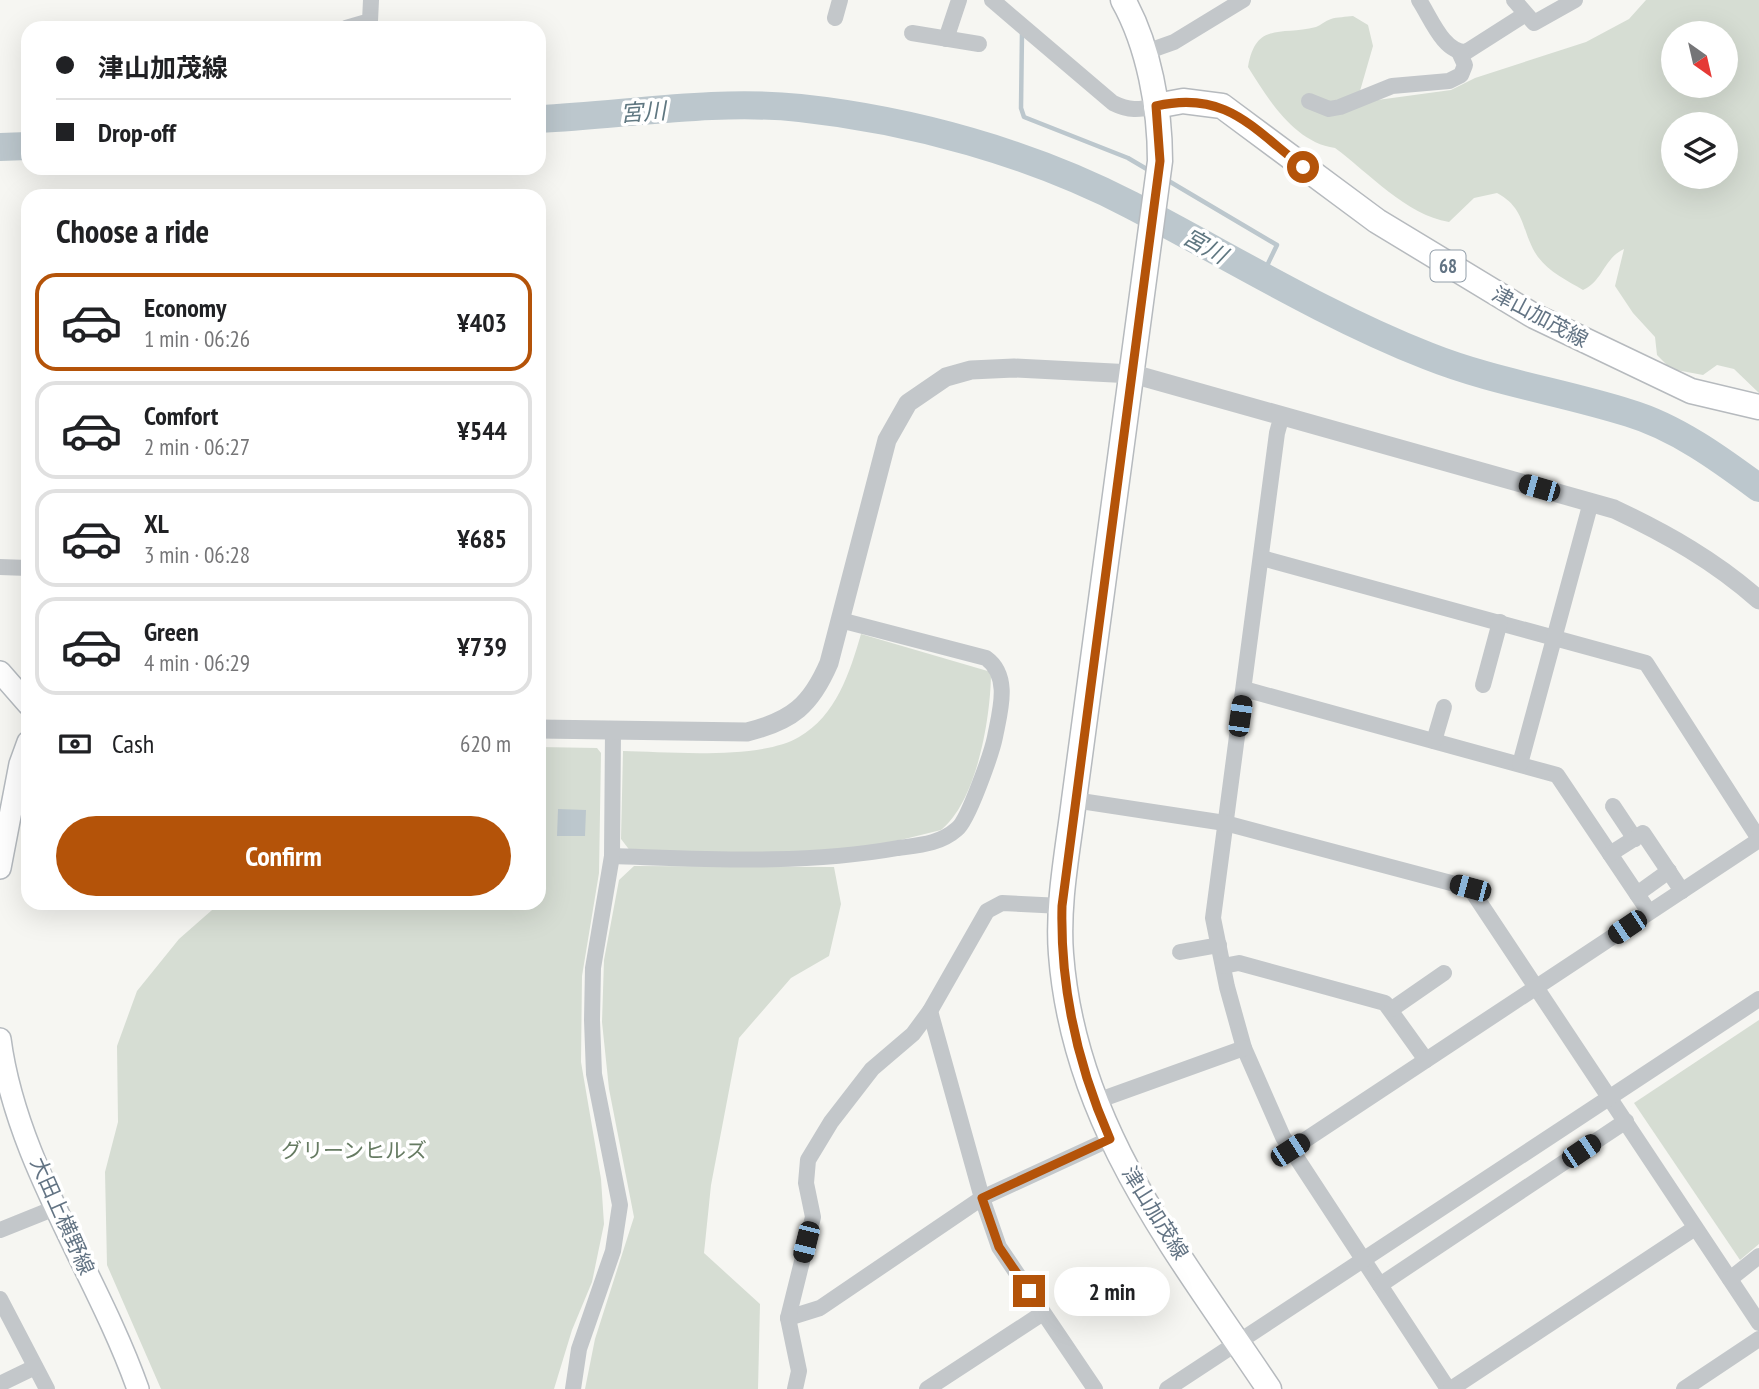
<!DOCTYPE html>
<html lang="en">
<head>
<meta charset="utf-8">
<style>
  body { margin:0; font-family:"PT Sans Narrow","Noto Sans JP",sans-serif; background:#f6f6f6; color:#202124; height:100vh; display:flex; flex-direction:column; font-size:26px; white-space:nowrap }
  * { box-sizing:border-box; margin:0 }
  p { font-size:23px; color:#757577 }
  .icon { flex:none; width:38px; height:38px; fill:none; stroke:currentColor; stroke-width:2; stroke-linecap:round; stroke-linejoin:round }
  .map { position:relative; flex:1; overflow:hidden }
  .panel { position:absolute; left:21px; top:189px; width:525px; height:721px; display:flex; flex-direction:column; background:#fff; border-radius:21px; box-shadow:0 7px 28px #0002 }
  .panel>* { flex:none }
  .banner { position:absolute; left:21px; top:21px; width:525px; height:154px; border-radius:21px; box-shadow:0 7px 28px #0002; display:grid; align-content:center; height:154px; padding:0 35px; background:#fff }
  .needle { width:46px; rotate:146deg }
  .controls { position:absolute; left:1661px; top:21px; display:grid; gap:14px }
  .controls a { display:grid; place-items:center; width:77px; height:77px; border-radius:50%; background:#fff; box-shadow:0 7px 28px #0002; font-size:35px }
  .end { position:absolute; width:32px; height:32px; margin:-16px; border:9px solid #b45309; background:#fff; box-shadow:0 0 0 4px #fff }
  .from { border-radius:50% }
  .bubble { position:absolute; height:49px; border-radius:24px; background:#fff; box-shadow:0 7px 28px #0002; font-size:23px; font-weight:700; line-height:49px; text-align:center }
  .car { position:absolute; width:21px; height:42px; margin:-21px -10px; border-radius:9px; box-shadow:0 0 5px 2px #0007; background:linear-gradient(#222 24%,#8ab4d8 0 40%,#222 0 76%,#8ab4d8 0 86%,#222 0) }
  .banner b { display:flex; align-items:center; gap:24px; height:66px; font-size:26px }
  .banner b+b { border-top:2px solid #e0e0e0 }
  .banner i { width:18px; height:18px; background:#202124 }
  ul { padding:0; list-style:none }
  li { display:flex; align-items:center; gap:21px; height:98px; margin:0 14px 10px; padding:0 21px; border:4px solid #e0e0e0; border-radius:21px }
  li div { flex:1 }
  li b { display:block; font-size:26px }
  li em { font-style:normal; font-weight:700 }
  li.active { border-color:#b45309 }
  li>.icon { width:63px; height:63px; stroke-width:1.5 }
  h2 { padding:0 35px; font-size:32px; line-height:84px }
  .pay { display:flex; align-items:center; gap:18px; height:77px; padding:0 35px; font-size:26px }
  .pay p { margin-inline-start:auto }
  .primary-button { display:flex; gap:14px; margin-top:auto; padding:14px 35px }
  .primary-button a { flex:1; height:80px; border-radius:42px; background:#b45309; color:#fff; font-size:28px; font-weight:700; line-height:80px; text-align:center }
  .map>svg:first-child { display:block }
</style>
</head>
<body>
<div class="map">
<svg width="1759" height="1389" viewBox="0 0 1759 1389">
  <rect width="100%" height="100%" fill="#f6f6f2"/>
  <g fill="#d6ddd3" fill-rule="evenodd">
    <path d="M1646 0H1759V393L1734 369 1717 365 1703 375 1671 369 1657 355 1655 337 1633 313 1615 286 1624 249C1604 258 1603 281 1583 290 1568 281 1549 272 1538 257 1521 233 1527 209 1497 193L1474 198 1449 222C1406 215 1369 173 1335 148 1294 142 1268 99 1248 67 1256 21 1281 36 1316 27 1321 25 1325 21 1331 19 1337 17 1346 17 1353 16L1368 25 1373 46 1360 91 1370 101 1451 90 1475 78 1586 42 1629 19ZM1673 33H1726V86H1673ZM1673 124H1726V177H1673Z"/>
    <path d="M861 634 991 672C991 717 977 801 941 830L848 853 631 852 621 839 623 751C668 752 761 760 799 737 836 716 850 672 861 634Z"/>
    <polygon points="539,747 597,748 601,753 599,873 582,976 581,1062 601,1179 604,1224 592,1282 572,1330 554,1389 161,1389 107,1265 105,1172 118,1122 117,1046 137,991 179,939 220,903 539,903"/>
    <polygon points="634,866 834,867 841,904 829,956 791,978 739,1038 711,1185 704,1253 760,1304 758,1389 585,1389 595,1339 634,1217 609,1089 602,1022 604,960 619,880"/>
    <polygon points="1759,1020 1759,1244 1740,1260 1634,1103"/>
  </g>
  <polygon fill="#bcc7cd" points="558,809 586,810 585,836 557,836"/>
  <g fill="none" stroke-linecap="round" stroke-linejoin="round">
    <g stroke="#bcc7cd" stroke-width="4.5">
      <polyline points="1022,32 1021,108 1024,117 1128,158 1150,171"/>
      <polyline points="1167,180 1277,245 1261,278"/>
    </g>
    <g stroke="#bcc7cd" stroke-width="28">
      <path d="M539 119C625 115 714 99 800 108 912 120 1031 153 1131 205 1229 256 1324 315 1428 356 1493 382 1563 392 1629 413 1676 427 1720 459 1759 488"/>
      <polyline points="0,147 28,146"/>
    </g>
    <g stroke="#b5babf" stroke-width="24">
      <g id="secondary">
        <polyline points="0,672 28,704"/>
        <polyline points="0,868 20,764 28,742"/>
        <path d="M0 1039C16 1162 97 1273 138 1389"/>
      </g>
    </g>
    <g stroke="#b6babe" stroke-width="27">
      <g id="primary">
        <path d="M1123 0C1149 46 1160 109 1160 161L1074 800C1068 850 1057 903 1061 954 1074 1126 1177 1251 1269 1389"/>
        <polyline points="1156,106 1183,101 1222,106 1377,221 1534,316 1691,391 1759,407"/>
      </g>
    </g>
    <g stroke="#c3c7ca" stroke-width="16">
      <path d="M992 0 1113 103C1129 111 1139 110 1156 106"/>
      <path d="M1419 0C1431 18 1443 52 1466 52L1524 15"/>
      <polyline points="1514,0 1534,23 1575,0"/>
      <polyline points="835,18 840,0"/>
      <polyline points="346,28 370,21 371,0"/>
      <polyline points="912,33 979,44"/>
      <polyline points="946,39 959,0"/>
      <polyline points="1143,53 1174,42 1243,0"/>
      <polyline points="1309,101 1329,109 1340,107 1392,86 1449,81 1461,75 1465,65 1459,52"/>
      <polyline points="1282,415 1277,433 1213,918 1227,987 1244,1048 1283,1137 1448,1389"/>
      <polyline points="1262,558 1646,663 1759,839"/>
      <polyline points="0,567 28,568"/>
      <polyline points="1483,685 1500,622"/>
      <polyline points="1244,689 1557,775 1649,912"/>
      <polyline points="1434,741 1444,707"/>
      <polyline points="1520,764 1591,502"/>
      <polyline points="1074,800 1225,823 1470,888 1759,1323"/>
      <polyline points="1613,806 1635,839"/>
      <polyline points="1610,854 1643,833 1682,891"/>
      <path d="M612 856C708 859 803 865 898 848 920 845 940 844 957 829 968 821 992 752 995 737 1000 711 1011 676 986 658L840 620"/>
      <polyline points="1637,894 1669,871"/>
      <polyline points="1180,952 1219,945"/>
      <polyline points="1223,966 1239,963 1385,1003 1426,1060"/>
      <polyline points="1392,1009 1444,973"/>
      <polyline points="930,1011 982,1198 999,1247 1095,1389"/>
      <polyline points="1094,1102 1244,1048"/>
      <polyline points="1290,1150 1759,840"/>
      <polyline points="0,1230 55,1208"/>
      <polyline points="1730,1279 1759,1256"/>
      <polyline points="1380,1285 1626,1121"/>
      <polyline points="0,1299 47,1389"/>
      <polyline points="788,1318 820,1308 982,1198 1110,1139"/>
      <polyline points="0,1384 35,1367"/>
      <polyline points="573,1389 579,1349 613,1251 620,1205 594,1074 592,1020 593,968 612,856 613,731"/>
      <polyline points="795,1389 799,1371 788,1318 813,1217 806,1183 808,1160 831,1122 872,1069 913,1034 930,1011 987,911 1002,903 1062,906"/>
      <polyline points="927,1389 1043,1313"/>
      <polyline points="1167,1389 1759,999"/>
      <polyline points="1451,1389 1695,1228"/>
      <polyline points="1684,1389 1759,1339"/>
    </g>
    <path stroke="#c3c7ca" stroke-width="19" d="M539 729 747 732C792 721 811 705 829 663L887 440 908 403 946 377 971 370 1014 368 1133 374 1614 509C1667 534 1715 561 1759 600"/>
    <use href="#secondary" stroke="#fff" stroke-width="21"/>
    <use href="#primary" stroke="#fff" stroke-width="24"/>
  </g>
  <g fill="none" stroke-linecap="round" stroke-linejoin="round">
    <path stroke="#b45309" stroke-width="9" d="M1029 1291 999 1247 982 1198 1110 1139C1077 1064 1060 988 1062 906L1160 161 1156 106C1226 90 1252 128 1303 167"/>
  </g>
  <g text-anchor="middle" stroke-width="7" stroke-linejoin="round" paint-order="stroke">
    <rect fill="#fff" stroke="#929ea9" stroke-width="2" x="1430.5" y="250.5" width="35" height="31" rx="5"/>
    <g font-size="19" font-weight="bold" fill="#637484">
      <text x="1448" y="273">68</text>
    </g>
    <g font-size="21" fill="#637484" stroke="#fff">
      <text transform="translate(1540 317) rotate(28)" y="7">津山加茂線</text>
      <text transform="translate(1155 1213) rotate(58)" y="7">津山加茂線</text>
      <text transform="translate(62 1216) rotate(66)" y="7">大田上横野線</text>
    </g>
    <g font-size="21" fill="#667b62" stroke="#fff">
      <text x="354" y="1158">グリーンヒルズ</text>
    </g>
    <g font-size="23" font-style="italic" fill="#5f7781" stroke="#fff">
      <text transform="translate(643 112) rotate(-4)" y="8">宮川</text>
      <text transform="translate(1205 246) rotate(29)" y="8">宮川</text>
    </g>
  </g>
</svg>
<div class="controls">
<a><svg class="needle" viewBox="-14 -14 28 28"><path d="M0-13l5 13h-10z" fill="#e53935"/><path d="M0 13l5-13h-10z" fill="#757577"/></svg></a>
<a><svg class="icon" aria-label="layers" viewBox="0 0 24 24"><path d="M12 4l9 5-9 5-9-5zM3 14l9 5 9-5"/></svg></a>
</div>
<i class="end from" style="left:1303px;top:167px"></i>
<i class="end" style="left:1029px;top:1291px"></i>
<div class="bubble" style="left:1054px;top:1267px;width:116px">2 min</div>
<i class="car" style="left:1539px;top:488px;rotate:286deg"></i>
<i class="car" style="left:1240px;top:716px;rotate:8deg"></i>
<i class="car" style="left:1470px;top:888px;rotate:285deg"></i>
<i class="car" style="left:1627px;top:927px;rotate:236deg"></i>
<i class="car" style="left:1290px;top:1150px;rotate:57deg"></i>
<i class="car" style="left:1581px;top:1151px;rotate:56deg"></i>
<i class="car" style="left:806px;top:1242px;rotate:194deg"></i>
<div class="banner">
<b><i class="from"></i>津山加茂線</b>
<b><i></i>Drop-off</b>
</div>
<section class="panel">
<h2>Choose a ride</h2>
<ul>
<li class="active"><svg class="icon" aria-label="car" viewBox="0 0 24 24"><path d="M5 17H2v-5l4-1 3-4h7l3 4 3 1v5h-3M9 17h6M6 11h13"/><circle cx="7" cy="17" r="2"/><circle cx="17" cy="17" r="2"/></svg><div><b>Economy</b><p>1 min · 06:26</p></div><em>¥403</em></li>
<li><svg class="icon" aria-label="car" viewBox="0 0 24 24"><path d="M5 17H2v-5l4-1 3-4h7l3 4 3 1v5h-3M9 17h6M6 11h13"/><circle cx="7" cy="17" r="2"/><circle cx="17" cy="17" r="2"/></svg><div><b>Comfort</b><p>2 min · 06:27</p></div><em>¥544</em></li>
<li><svg class="icon" aria-label="car" viewBox="0 0 24 24"><path d="M5 17H2v-5l4-1 3-4h7l3 4 3 1v5h-3M9 17h6M6 11h13"/><circle cx="7" cy="17" r="2"/><circle cx="17" cy="17" r="2"/></svg><div><b>XL</b><p>3 min · 06:28</p></div><em>¥685</em></li>
<li><svg class="icon" aria-label="car" viewBox="0 0 24 24"><path d="M5 17H2v-5l4-1 3-4h7l3 4 3 1v5h-3M9 17h6M6 11h13"/><circle cx="7" cy="17" r="2"/><circle cx="17" cy="17" r="2"/></svg><div><b>Green</b><p>4 min · 06:29</p></div><em>¥739</em></li>
</ul>
<div class="pay"><svg class="icon" aria-label="cash" viewBox="0 0 24 24"><path d="M3 7h18v10H3z"/><circle cx="12" cy="12" r="2"/></svg>Cash<p>620 m</p></div>
<div class="primary-button"><a>Confirm</a></div>
</section>
</div>
</body>
</html>
